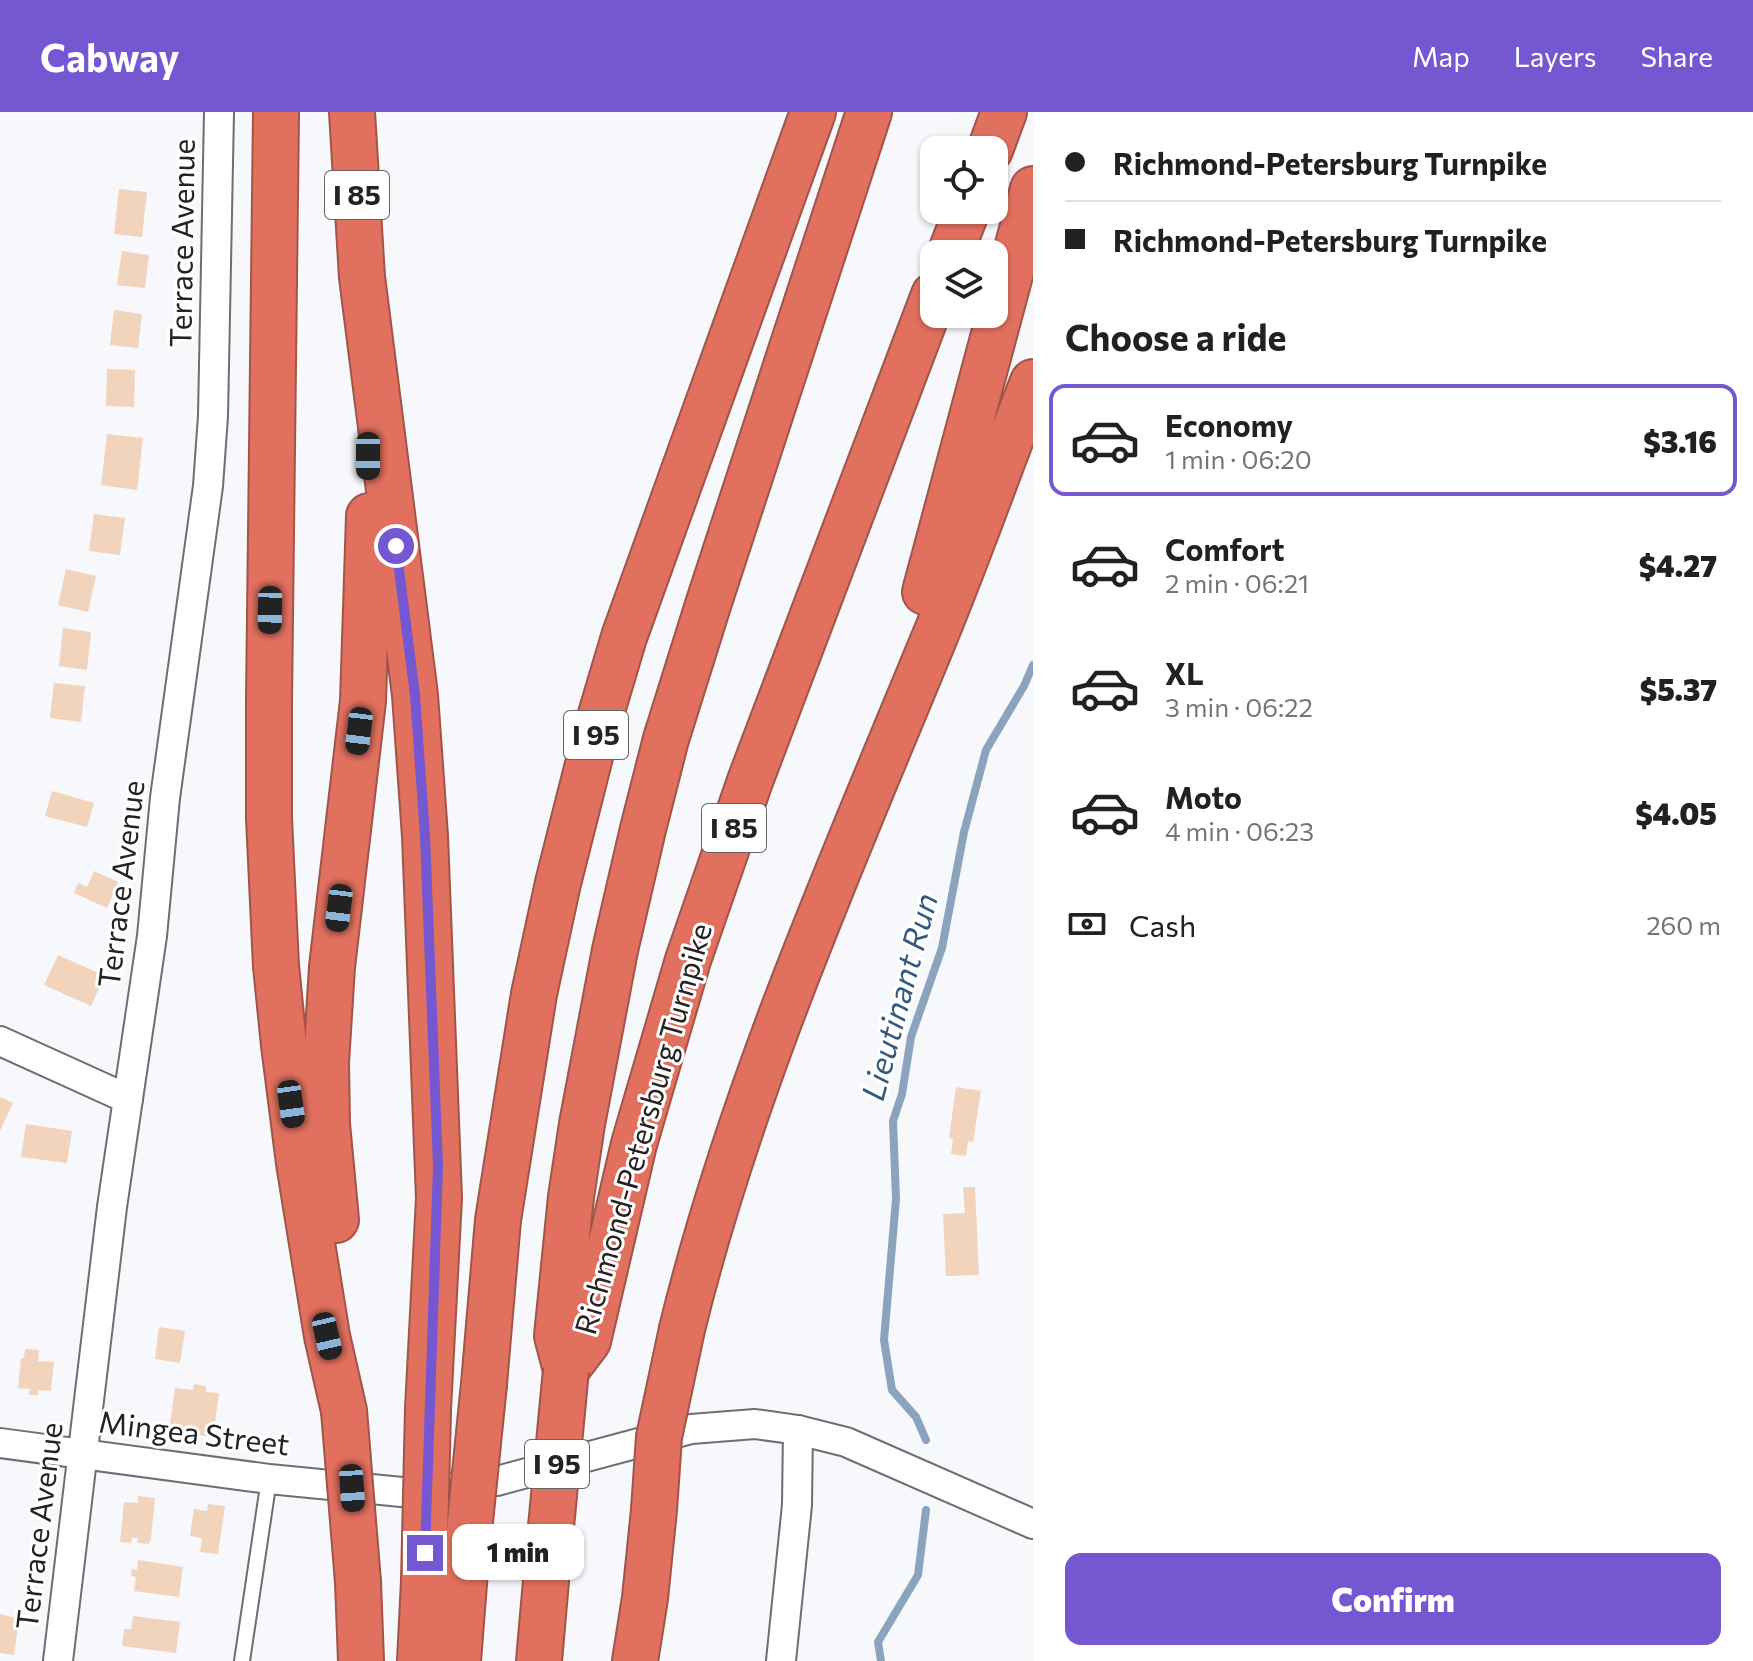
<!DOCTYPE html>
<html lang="en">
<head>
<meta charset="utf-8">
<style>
  body { margin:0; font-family:Commissioner,sans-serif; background:#f2f2f2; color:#202124; height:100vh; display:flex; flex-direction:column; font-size:30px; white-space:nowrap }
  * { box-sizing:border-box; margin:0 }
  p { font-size:26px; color:#757577 }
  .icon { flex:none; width:44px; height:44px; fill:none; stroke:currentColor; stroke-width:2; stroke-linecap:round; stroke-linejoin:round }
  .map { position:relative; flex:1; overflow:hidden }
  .drawer { display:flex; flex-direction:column; background:#fff; width:720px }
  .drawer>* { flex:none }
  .banner { display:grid; align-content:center; height:176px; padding:0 32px; background:#fff }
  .tools { position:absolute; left:920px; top:24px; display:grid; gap:16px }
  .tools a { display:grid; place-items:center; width:88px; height:88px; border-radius:16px; background:#fff; box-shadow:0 2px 6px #0004; font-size:40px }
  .end { position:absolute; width:36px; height:36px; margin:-18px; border:10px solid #7457d1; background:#fff; box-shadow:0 0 0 4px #fff }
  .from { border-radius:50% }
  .bubble { position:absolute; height:56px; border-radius:16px; background:#fff; box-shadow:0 2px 6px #0004; font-size:26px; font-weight:800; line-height:56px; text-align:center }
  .car { position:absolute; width:24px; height:48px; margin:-24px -12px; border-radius:10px; box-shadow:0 0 6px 2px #0007; background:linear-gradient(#222 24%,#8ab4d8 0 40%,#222 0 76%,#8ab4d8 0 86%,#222 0) }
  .banner b { display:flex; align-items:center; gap:28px; height:76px; font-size:30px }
  .banner b+b { border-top:2px solid #e0e0e0 }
  .banner i { width:20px; height:20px; background:#202124 }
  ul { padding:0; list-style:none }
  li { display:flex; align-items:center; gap:24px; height:112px; margin:0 16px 12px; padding:0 16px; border:4px solid transparent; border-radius:16px }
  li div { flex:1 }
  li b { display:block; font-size:30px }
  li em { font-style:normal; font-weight:800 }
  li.on { border-color:#7457d1 }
  li>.icon { width:72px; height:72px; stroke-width:1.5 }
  h2 { padding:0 32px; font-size:36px; line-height:96px }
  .pay { display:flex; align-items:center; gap:20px; height:88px; padding:0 32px; font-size:30px }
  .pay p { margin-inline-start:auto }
  .cta { display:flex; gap:16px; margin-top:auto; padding:16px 32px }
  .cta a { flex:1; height:92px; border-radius:16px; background:#7457d1; color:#fff; font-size:32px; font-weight:800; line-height:92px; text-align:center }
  header { display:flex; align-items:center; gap:48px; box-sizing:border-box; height:112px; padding:0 40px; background:#7457d1; color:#fff }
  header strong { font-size:38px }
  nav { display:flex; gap:44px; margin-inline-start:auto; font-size:28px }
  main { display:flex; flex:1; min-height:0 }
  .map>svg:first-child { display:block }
</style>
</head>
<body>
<header>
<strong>Cabway</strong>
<nav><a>Map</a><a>Layers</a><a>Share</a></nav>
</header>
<main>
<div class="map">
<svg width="1033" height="1549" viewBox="0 0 1033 1549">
  <rect width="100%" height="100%" fill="#f7f8fb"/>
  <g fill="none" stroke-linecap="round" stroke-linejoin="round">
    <g stroke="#8ca3be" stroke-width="8">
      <polyline points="926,1328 916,1305 892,1278 884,1228 896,1087 893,1009 902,982 911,925 942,836 964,720 986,638 1024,574 1033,553"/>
      <polyline points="881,1549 878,1530 918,1463 926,1398"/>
    </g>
  </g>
  <g fill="#f2d3bb">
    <polygon points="119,77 147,80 142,125 114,122"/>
    <polygon points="122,139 149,143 145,176 117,173"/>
    <polygon points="114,198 142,202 138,236 110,233"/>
    <polygon points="107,257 135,258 134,295 106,294"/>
    <polygon points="107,322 143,326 137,378 101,373"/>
    <polygon points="94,402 125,406 120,443 89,439"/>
    <polygon points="66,457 96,464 88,500 58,493"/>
    <polygon points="63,516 91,520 87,558 59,554"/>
    <polygon points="54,571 85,574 81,610 50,606"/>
    <polygon points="52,679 94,691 87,715 45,704"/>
    <polygon points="94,759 118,770 107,796 74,781 78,771 87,775"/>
    <polygon points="58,843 105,864 91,894 44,873"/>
    <polygon points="956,975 981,979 973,1030 968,1029 966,1044 951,1042 953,1027 949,1026"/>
    <polygon points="0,985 13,991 0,1019"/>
    <polygon points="26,1012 72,1019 67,1051 21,1045"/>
    <polygon points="963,1075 975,1075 979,1163 946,1164 943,1102 965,1101"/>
    <polygon points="159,1215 185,1219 180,1251 155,1247"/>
    <polygon points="25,1237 39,1238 38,1249 54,1250 51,1279 38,1278 38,1283 29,1283 30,1277 18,1276 21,1246 24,1246"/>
    <polygon points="194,1272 206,1274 206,1280 219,1281 213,1325 198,1323 197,1329 181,1327 183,1321 169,1319 175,1276 193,1278"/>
    <polygon points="138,1384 155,1386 151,1427 149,1432 137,1431 138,1426 132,1426 131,1431 120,1430 124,1390 138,1391"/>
    <polygon points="208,1392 225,1394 218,1442 200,1440 202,1426 190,1424 194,1397 207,1399"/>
    <polygon points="138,1448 183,1455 179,1485 134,1479 136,1465 131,1464 132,1457 137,1458"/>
    <polygon points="0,1502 19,1507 14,1543 0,1541"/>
    <polygon points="133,1504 180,1510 176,1541 122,1534 124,1517 131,1517"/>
  </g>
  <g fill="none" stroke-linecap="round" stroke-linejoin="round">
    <g stroke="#6e6e71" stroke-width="18">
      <polyline id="lane" points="242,1549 269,1367"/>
    </g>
    <g stroke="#6e6e71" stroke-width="32">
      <g id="street">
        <polyline points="0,929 128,987"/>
        <polyline points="0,1331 269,1367 412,1381 497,1369 691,1317 755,1312 798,1318 846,1330 1033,1412"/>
        <polyline points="58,1549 112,1095 152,824 165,686 208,374 213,304 219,0"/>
        <polyline points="781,1549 797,1393 798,1318"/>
      </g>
    </g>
    <g stroke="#9f554a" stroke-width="48">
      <g id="highway">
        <polyline points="276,0 269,588 269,706 276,854 284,933 299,1051 327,1224 344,1299"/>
        <polyline points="352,0 362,165 415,583 425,724 439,1086 428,1297"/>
        <polyline points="990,38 1004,0"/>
        <polyline points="950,142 967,98"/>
        <polyline points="925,480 1033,77"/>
        <polyline points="336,1108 327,1012 326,951 332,855 363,589 369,404"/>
        <path d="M682 1217C739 984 837 762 928 541 966 451 997 360 1033 270"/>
        <polyline points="566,1258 557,1224 571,1085 582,1012 615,838 643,717 666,627 708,493 869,0"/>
        <polyline points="566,1258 588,1229 634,1032 688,848 750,669 934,183"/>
        <polyline points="484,1272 498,1108 534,882 558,771 599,609 624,525 813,0"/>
        <polyline points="358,1470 361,1549"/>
        <polyline points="420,1549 424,1469"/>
        <polyline points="458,1549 465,1459"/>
        <polyline points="539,1549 548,1446"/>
        <polyline points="635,1549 645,1486 654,1398"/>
      </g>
    </g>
    <use href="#lane" stroke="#fff" stroke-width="14"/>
    <use href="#street" stroke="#fff" stroke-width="28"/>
    <use href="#highway" stroke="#e2705e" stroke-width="44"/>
    <g stroke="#9f554a" stroke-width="48" stroke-linecap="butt">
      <g id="highway-bridge">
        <polyline points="344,1299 358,1470"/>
        <polyline points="654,1398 659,1325 682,1217"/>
        <polyline points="548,1446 566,1258"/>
        <polyline points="465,1459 484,1272"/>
        <polyline points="424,1469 428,1297"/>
      </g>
    </g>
    <use href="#highway-bridge" stroke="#e2705e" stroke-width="44"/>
  </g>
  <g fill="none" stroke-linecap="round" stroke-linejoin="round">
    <polyline stroke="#7457d1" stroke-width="10" points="396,434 415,583 425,724 438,1054 425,1441"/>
  </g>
  <g text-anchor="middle" stroke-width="6" stroke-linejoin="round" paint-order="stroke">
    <g fill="#fff" stroke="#656566" stroke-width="2">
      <rect x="325" y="59" width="64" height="48" rx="6"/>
      <rect x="564" y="599" width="64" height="48" rx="6"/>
      <rect x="702" y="692" width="64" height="48" rx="6"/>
      <rect x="525" y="1328" width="64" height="48" rx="6"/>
    </g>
    <g font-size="28" font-weight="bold" fill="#232324">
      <text x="357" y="93">I 85</text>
      <text x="596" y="633">I 95</text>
      <text x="734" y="726">I 85</text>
      <text x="557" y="1362">I 95</text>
    </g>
    <g font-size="30" fill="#232324" stroke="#fff">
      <text transform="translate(183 131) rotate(-89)" y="10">Terrace Avenue</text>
      <text transform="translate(122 772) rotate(-83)" y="10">Terrace Avenue</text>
      <text transform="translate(644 1017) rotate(-74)" y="10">Richmond-Petersburg Turnpike</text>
      <text transform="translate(194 1322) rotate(7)" y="10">Mingea Street</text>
      <text transform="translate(40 1414) rotate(-83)" y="10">Terrace Avenue</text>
    </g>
    <g font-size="32" font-style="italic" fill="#345980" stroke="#fff">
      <text transform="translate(900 885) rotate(-75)" y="11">Lieutinant Run</text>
    </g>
  </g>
</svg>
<div class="tools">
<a><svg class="icon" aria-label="locate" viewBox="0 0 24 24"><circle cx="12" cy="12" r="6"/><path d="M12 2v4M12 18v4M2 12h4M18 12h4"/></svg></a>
<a><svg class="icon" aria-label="layers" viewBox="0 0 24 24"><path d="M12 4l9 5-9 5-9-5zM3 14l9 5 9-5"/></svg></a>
</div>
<i class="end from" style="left:396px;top:434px"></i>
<i class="end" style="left:425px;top:1441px"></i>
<div class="bubble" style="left:452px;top:1412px;width:132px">1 min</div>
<i class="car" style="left:368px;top:344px;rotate:180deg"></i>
<i class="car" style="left:270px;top:498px;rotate:181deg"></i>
<i class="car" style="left:359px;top:619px;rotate:187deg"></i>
<i class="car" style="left:339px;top:796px;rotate:187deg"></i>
<i class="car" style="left:291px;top:992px;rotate:172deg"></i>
<i class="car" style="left:327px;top:1224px;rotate:167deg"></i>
<i class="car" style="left:352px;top:1376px;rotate:176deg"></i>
</div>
<section class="drawer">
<div class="banner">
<b><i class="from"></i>Richmond-Petersburg Turnpike</b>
<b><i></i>Richmond-Petersburg Turnpike</b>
</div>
<h2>Choose a ride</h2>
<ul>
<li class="on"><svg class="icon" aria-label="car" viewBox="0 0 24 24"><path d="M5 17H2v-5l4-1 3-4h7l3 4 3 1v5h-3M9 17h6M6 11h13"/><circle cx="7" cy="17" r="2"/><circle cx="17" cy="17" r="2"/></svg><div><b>Economy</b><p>1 min · 06:20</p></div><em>$3.16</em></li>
<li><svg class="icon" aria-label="car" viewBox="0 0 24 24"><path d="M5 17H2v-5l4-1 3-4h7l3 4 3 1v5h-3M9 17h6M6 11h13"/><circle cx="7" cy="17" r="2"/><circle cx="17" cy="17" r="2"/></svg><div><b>Comfort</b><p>2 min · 06:21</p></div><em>$4.27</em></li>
<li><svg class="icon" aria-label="car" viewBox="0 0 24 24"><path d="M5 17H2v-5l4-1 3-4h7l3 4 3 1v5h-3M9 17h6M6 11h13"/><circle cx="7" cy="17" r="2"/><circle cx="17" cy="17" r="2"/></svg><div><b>XL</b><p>3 min · 06:22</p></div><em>$5.37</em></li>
<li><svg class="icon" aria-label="car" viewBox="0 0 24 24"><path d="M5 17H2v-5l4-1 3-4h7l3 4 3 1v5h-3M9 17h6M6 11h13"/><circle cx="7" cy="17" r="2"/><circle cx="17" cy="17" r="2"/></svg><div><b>Moto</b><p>4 min · 06:23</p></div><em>$4.05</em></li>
</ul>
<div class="pay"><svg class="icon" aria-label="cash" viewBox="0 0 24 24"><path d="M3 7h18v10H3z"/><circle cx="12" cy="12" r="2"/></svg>Cash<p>260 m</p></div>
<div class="cta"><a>Confirm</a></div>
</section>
</main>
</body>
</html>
